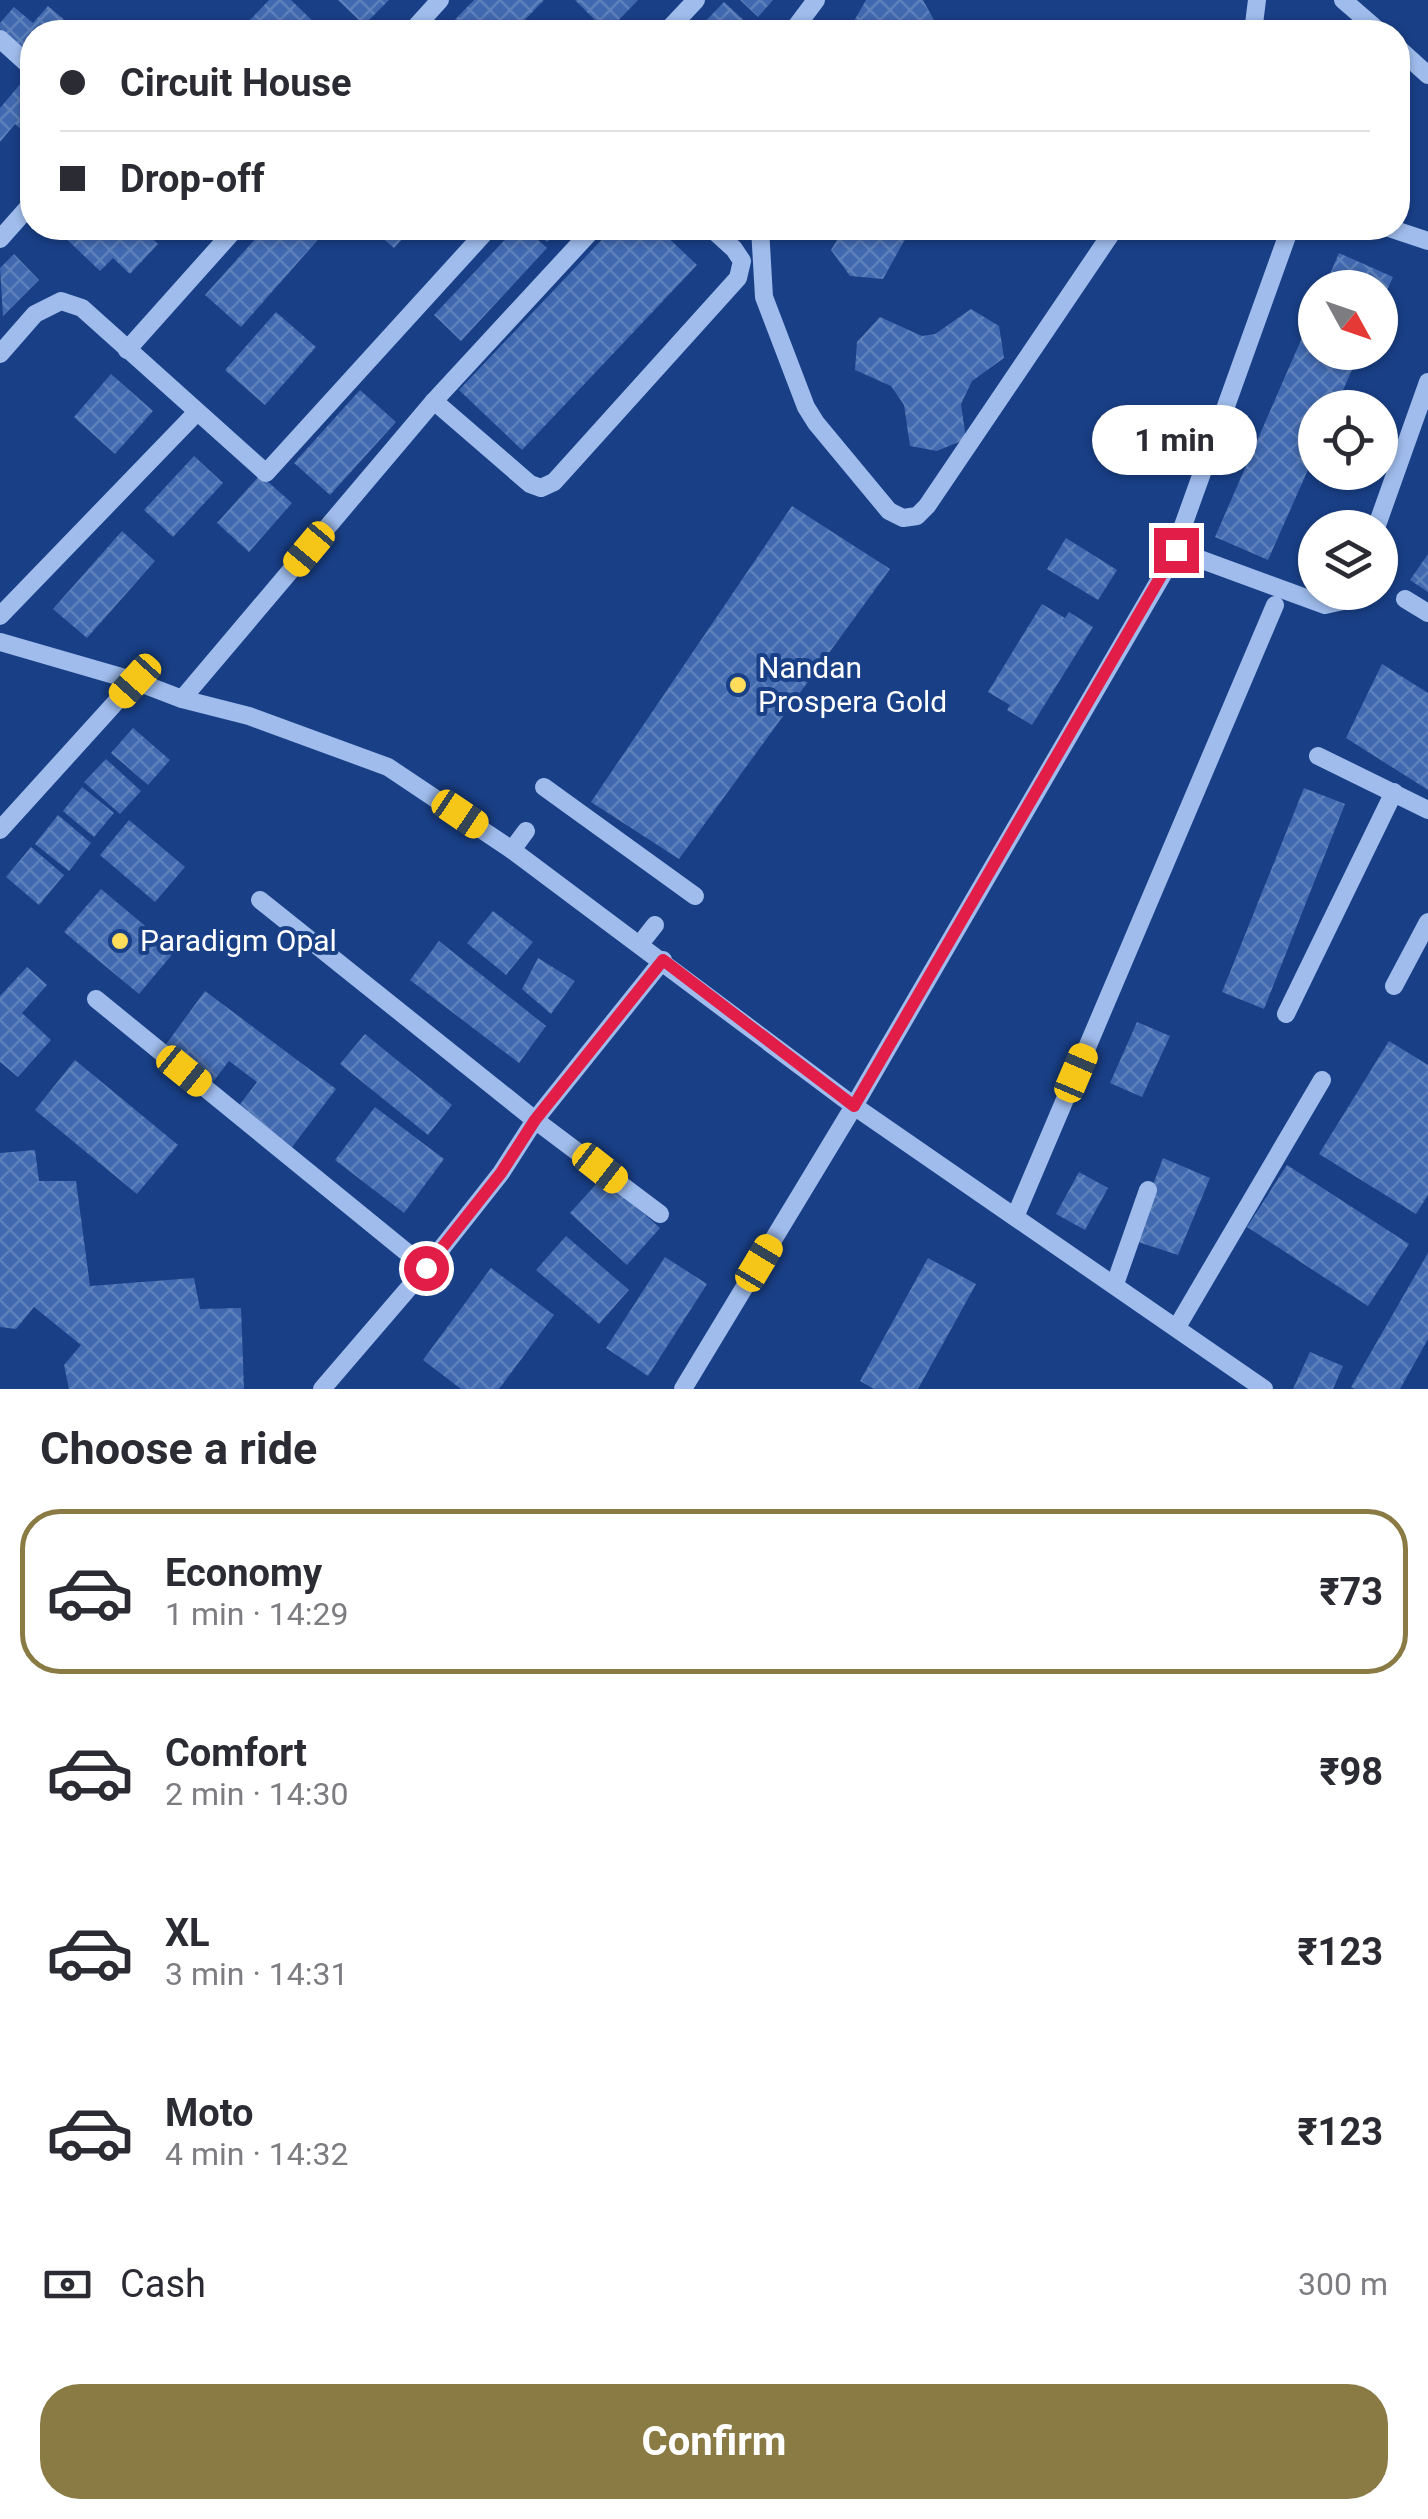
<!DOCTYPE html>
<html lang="en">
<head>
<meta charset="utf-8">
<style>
  body { margin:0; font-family:Roboto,sans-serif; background:#f2f2f3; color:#2b2b33; height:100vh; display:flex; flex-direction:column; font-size:38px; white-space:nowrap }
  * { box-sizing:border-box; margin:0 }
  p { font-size:32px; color:#7c7c81 }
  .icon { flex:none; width:55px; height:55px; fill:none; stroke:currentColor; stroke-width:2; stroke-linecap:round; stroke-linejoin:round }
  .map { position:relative; height:1389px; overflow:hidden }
  .panel { display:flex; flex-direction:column; background:#fff; flex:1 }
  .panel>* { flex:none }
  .hud { position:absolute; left:20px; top:20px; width:1390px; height:220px; border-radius:40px; box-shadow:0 2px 8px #0004; display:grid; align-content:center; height:220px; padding:0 40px; background:#fff }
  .needle { width:65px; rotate:130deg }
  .fabs { position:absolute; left:1298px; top:270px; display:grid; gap:20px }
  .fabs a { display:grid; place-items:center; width:100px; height:100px; border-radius:50%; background:#fff; box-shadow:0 2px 8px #0004; font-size:50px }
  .end { position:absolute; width:45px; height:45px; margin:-22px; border:12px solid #e11d48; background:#fff; box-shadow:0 0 0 5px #fff }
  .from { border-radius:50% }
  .bubble { position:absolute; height:70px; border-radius:35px; background:#fff; box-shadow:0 2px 8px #0004; font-size:32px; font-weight:700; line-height:70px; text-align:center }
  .car { position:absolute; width:30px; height:60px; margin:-30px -15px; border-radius:12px; box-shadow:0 0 8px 2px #0007; background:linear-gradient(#f5c518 24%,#345 0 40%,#f5c518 0 76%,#345 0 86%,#f5c518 0) }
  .hud b { display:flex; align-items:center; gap:35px; height:95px; font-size:38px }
  .hud b+b { border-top:2px solid #e1e1e2 }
  .hud i { width:25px; height:25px; background:#2b2b33 }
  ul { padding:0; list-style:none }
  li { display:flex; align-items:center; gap:30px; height:165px; margin:0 20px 15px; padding:0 20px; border:5px solid transparent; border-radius:40px }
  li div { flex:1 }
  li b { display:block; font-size:38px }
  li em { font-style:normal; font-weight:700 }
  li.on { border-color:#8a7b45 }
  li>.icon { width:90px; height:90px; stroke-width:1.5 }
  h2 { padding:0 40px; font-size:45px; line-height:120px }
  .pay { display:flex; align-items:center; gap:25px; height:110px; padding:0 40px; font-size:38px }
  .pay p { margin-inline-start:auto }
  .button { display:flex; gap:20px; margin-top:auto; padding:20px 40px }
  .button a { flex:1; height:115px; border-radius:40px; background:#8a7b45; color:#fff; font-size:40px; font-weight:700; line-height:115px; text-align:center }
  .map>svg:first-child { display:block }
</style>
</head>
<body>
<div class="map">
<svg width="1428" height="1389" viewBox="0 0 1428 1389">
  <defs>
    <pattern id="building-cross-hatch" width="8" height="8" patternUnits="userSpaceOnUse" patternTransform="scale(2.5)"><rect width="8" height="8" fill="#4169af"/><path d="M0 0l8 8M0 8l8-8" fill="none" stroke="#5e80bb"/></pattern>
  </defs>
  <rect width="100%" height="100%" fill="#193f86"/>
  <g fill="url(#building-cross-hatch)">
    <polygon points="269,0 291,0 324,32 261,32 249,21"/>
    <polygon points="338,0 389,0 364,25"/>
    <polygon points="474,0 544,0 513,32 443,32"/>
    <polygon points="575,0 638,0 607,32"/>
    <polygon points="740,0 773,0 758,17"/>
    <polygon points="866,0 923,0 935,22 956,32 834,32 854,21"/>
    <polygon points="724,2 748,24 740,32 695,32"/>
    <polygon points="48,6 67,22 58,32 32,32 32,57 0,29 0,23 14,7 33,23"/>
    <polygon points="22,82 32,91 32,139 15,124 0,142 0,108"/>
    <polygon points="63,228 153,228 147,234 158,244 130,274 113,258 100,271 59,232"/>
    <polygon points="265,228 316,228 323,234 241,327 205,295"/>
    <polygon points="371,228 412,228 394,248"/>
    <polygon points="516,228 524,228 547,248 461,341 434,315"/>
    <polygon points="532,228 561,228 547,242"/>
    <polygon points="613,228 658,228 697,265 522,450 459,390"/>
    <polygon points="844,228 963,228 962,232 915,233 904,241 883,279 850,276 831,250"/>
    <polygon points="1339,253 1393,277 1380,306 1380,288 1324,288"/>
    <polygon points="14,254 39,280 3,316 0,268"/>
    <polygon points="1315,308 1315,352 1360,352 1335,408 1315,408 1315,454 1268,560 1215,537"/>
    <polygon points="971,309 999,326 1004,358 972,381 961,404 966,439 937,451 910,446 904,405 891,386 855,370 857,342 880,317 922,336 935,334"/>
    <polygon points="276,312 316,347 265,405 225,370"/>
    <polygon points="111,374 153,411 115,454 74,417"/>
    <polygon points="360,390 396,422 330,495 294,463"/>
    <polygon points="194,456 223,483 173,537 144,510"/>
    <polygon points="260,475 292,503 249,552 217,523"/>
    <polygon points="792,506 890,569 679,859 591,802"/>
    <polygon points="122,531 155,561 87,638 53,609"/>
    <polygon points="1066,538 1117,570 1098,600 1047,569"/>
    <polygon points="1428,554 1428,592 1410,580"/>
    <polygon points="1042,604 1065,618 1069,612 1093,627 1032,725 1007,710 1010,705 988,692"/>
    <polygon points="1382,664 1428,693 1428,790 1346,738"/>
    <polygon points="133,728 170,760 148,785 111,753"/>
    <polygon points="106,759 141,791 120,814 84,782"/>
    <polygon points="82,787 114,813 94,837 63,811"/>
    <polygon points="1304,788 1345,804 1264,1009 1222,992"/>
    <polygon points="58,815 91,843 69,871 35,844"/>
    <polygon points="129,820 185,867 155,902 100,855"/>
    <polygon points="31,847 64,875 39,905 6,877"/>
    <polygon points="101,889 175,951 139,994 64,932"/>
    <polygon points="493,911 533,942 506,975 467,943"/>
    <polygon points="439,941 546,1026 519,1063 410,980"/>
    <polygon points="538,958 575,981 551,1014 522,989"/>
    <polygon points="27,967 47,985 22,1013 51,1040 18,1077 0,1062 0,996"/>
    <polygon points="205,991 336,1089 292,1147 238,1107 257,1082 229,1061 212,1083 164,1047"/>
    <polygon points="1137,1022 1170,1036 1142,1097 1110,1083"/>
    <polygon points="365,1034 452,1105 428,1135 340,1064"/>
    <polygon points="1389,1041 1428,1065 1428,1195 1416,1214 1319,1154"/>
    <polygon points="75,1060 178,1145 137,1194 35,1110"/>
    <polygon points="375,1107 444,1159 404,1213 335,1160"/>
    <polygon points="35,1150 39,1181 76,1181 90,1286 194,1278 200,1309 241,1308 244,1389 69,1389 64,1365 81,1345 34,1307 16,1329 0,1327 0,1153"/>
    <polygon points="1163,1158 1210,1178 1178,1255 1132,1240"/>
    <polygon points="1287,1165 1409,1244 1368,1306 1247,1227"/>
    <polygon points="1079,1172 1108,1188 1085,1230 1056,1214"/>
    <polygon points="603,1177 660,1228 627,1265 570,1213"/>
    <polygon points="566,1236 629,1290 599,1324 536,1270"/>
    <polygon points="1428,1253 1428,1339 1400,1389 1355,1389 1351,1387"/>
    <polygon points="665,1257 707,1284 648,1376 606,1348"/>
    <polygon points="928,1258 976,1284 918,1389 874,1389 860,1381"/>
    <polygon points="491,1268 554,1315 499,1389 461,1389 423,1360"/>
    <polygon points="1310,1352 1343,1366 1333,1389 1293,1389"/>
  </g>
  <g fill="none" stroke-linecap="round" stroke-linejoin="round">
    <g stroke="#9fbcec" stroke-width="18">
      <polyline points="1343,0 1380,32"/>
      <polyline points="411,32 440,0"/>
      <polyline points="666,32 696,0"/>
      <polyline points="792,32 816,0"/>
      <polyline points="1248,32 1254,24 1257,0"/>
      <polyline points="0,39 32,68"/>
      <polyline points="1398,48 1428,75"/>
      <polyline points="760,228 764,297 806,407 816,423 889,511 903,518 917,516 927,506 1115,228"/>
      <polyline points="1389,228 1428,241"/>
      <polyline points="0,239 32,203"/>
      <polyline points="127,350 236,228"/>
      <polyline points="0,354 35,314 61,301 82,308 266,473 489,228"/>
      <polyline points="434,401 530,484 541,488 554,482 738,278 742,261 734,249 711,228"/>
      <polyline points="1376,528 1428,382"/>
      <polyline points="1175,550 1325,605 1343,601 1350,592"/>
      <polyline points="1405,599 1428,613"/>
      <polyline points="0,616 197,412"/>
      <polyline points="0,642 135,681 182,699 249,716 388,767 512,850 854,1106 1264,1389"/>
      <polyline points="182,699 434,401 594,228"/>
      <polyline points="1318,756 1428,810"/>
      <polyline points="544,787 695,896"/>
      <polyline points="0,830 135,681"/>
      <polyline points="512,850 526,831"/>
      <polyline points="260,900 535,1120 660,1214"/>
      <polyline points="640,944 655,925"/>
      <polyline points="1394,986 1428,922"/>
      <polyline points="96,999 426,1268"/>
      <polyline points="1286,1014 1394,792"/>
      <polyline points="1015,1217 1275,605"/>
      <polyline points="1115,1284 1148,1190"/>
      <polyline points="1177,1327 1322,1080"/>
      <polyline points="322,1389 426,1268 501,1173 535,1120 663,960"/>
      <polyline points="683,1389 854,1106 1170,562 1290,228"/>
    </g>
  </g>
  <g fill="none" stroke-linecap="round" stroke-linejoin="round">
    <polyline stroke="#e11d48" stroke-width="12" points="426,1268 501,1173 535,1120 663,960 854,1106 1176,550"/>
  </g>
  <g fill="#ffdd5a" stroke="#193f86" stroke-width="4">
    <circle cx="738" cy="685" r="10"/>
    <circle cx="120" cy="941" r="10"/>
  </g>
  <g text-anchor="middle" stroke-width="8" stroke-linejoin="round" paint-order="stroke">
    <g font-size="30" fill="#fff" stroke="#193f86" text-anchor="start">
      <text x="758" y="678">Nandan<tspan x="758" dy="34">Prospera Gold</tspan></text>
      <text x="140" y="951">Paradigm Opal</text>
    </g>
  </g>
</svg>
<div class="fabs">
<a><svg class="needle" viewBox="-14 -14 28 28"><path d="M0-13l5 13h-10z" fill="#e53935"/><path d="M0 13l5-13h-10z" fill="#7c7c81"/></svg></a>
<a><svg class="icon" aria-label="locate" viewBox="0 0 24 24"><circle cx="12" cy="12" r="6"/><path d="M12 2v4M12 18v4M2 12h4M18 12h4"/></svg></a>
<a><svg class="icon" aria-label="layers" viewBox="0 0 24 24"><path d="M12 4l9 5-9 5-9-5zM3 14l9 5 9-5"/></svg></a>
</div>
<i class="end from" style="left:426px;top:1268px"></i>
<i class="end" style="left:1176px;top:550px"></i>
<div class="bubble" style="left:1092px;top:405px;width:165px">1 min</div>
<i class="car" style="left:309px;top:549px;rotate:220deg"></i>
<i class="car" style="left:135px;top:681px;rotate:222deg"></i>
<i class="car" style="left:460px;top:814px;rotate:124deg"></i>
<i class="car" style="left:184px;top:1071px;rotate:129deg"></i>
<i class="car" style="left:1076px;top:1073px;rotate:23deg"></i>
<i class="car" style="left:600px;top:1168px;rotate:128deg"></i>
<i class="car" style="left:759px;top:1263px;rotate:31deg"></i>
<div class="hud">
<b><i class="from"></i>Circuit House</b>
<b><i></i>Drop-off</b>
</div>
</div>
<section class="panel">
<h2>Choose a ride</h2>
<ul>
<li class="on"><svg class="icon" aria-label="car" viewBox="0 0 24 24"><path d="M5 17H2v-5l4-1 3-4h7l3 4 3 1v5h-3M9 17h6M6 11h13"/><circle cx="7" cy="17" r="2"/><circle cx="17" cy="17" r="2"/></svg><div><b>Economy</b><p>1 min · 14:29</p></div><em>₹73</em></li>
<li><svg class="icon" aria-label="car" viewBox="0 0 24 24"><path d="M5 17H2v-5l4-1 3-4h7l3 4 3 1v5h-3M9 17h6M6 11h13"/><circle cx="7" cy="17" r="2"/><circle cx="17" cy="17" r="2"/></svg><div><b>Comfort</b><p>2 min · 14:30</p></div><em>₹98</em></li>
<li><svg class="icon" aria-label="car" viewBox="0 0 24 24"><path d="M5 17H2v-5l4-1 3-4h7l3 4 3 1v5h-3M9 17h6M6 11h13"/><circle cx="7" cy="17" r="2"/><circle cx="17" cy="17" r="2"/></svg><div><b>XL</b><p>3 min · 14:31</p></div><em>₹123</em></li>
<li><svg class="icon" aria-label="car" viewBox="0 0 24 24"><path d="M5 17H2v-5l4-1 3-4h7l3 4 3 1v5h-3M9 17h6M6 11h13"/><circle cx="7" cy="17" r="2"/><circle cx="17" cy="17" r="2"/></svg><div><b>Moto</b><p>4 min · 14:32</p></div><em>₹123</em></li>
</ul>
<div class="pay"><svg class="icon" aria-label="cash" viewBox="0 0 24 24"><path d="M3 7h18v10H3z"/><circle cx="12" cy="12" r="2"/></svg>Cash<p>300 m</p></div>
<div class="button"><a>Confirm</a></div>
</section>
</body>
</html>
